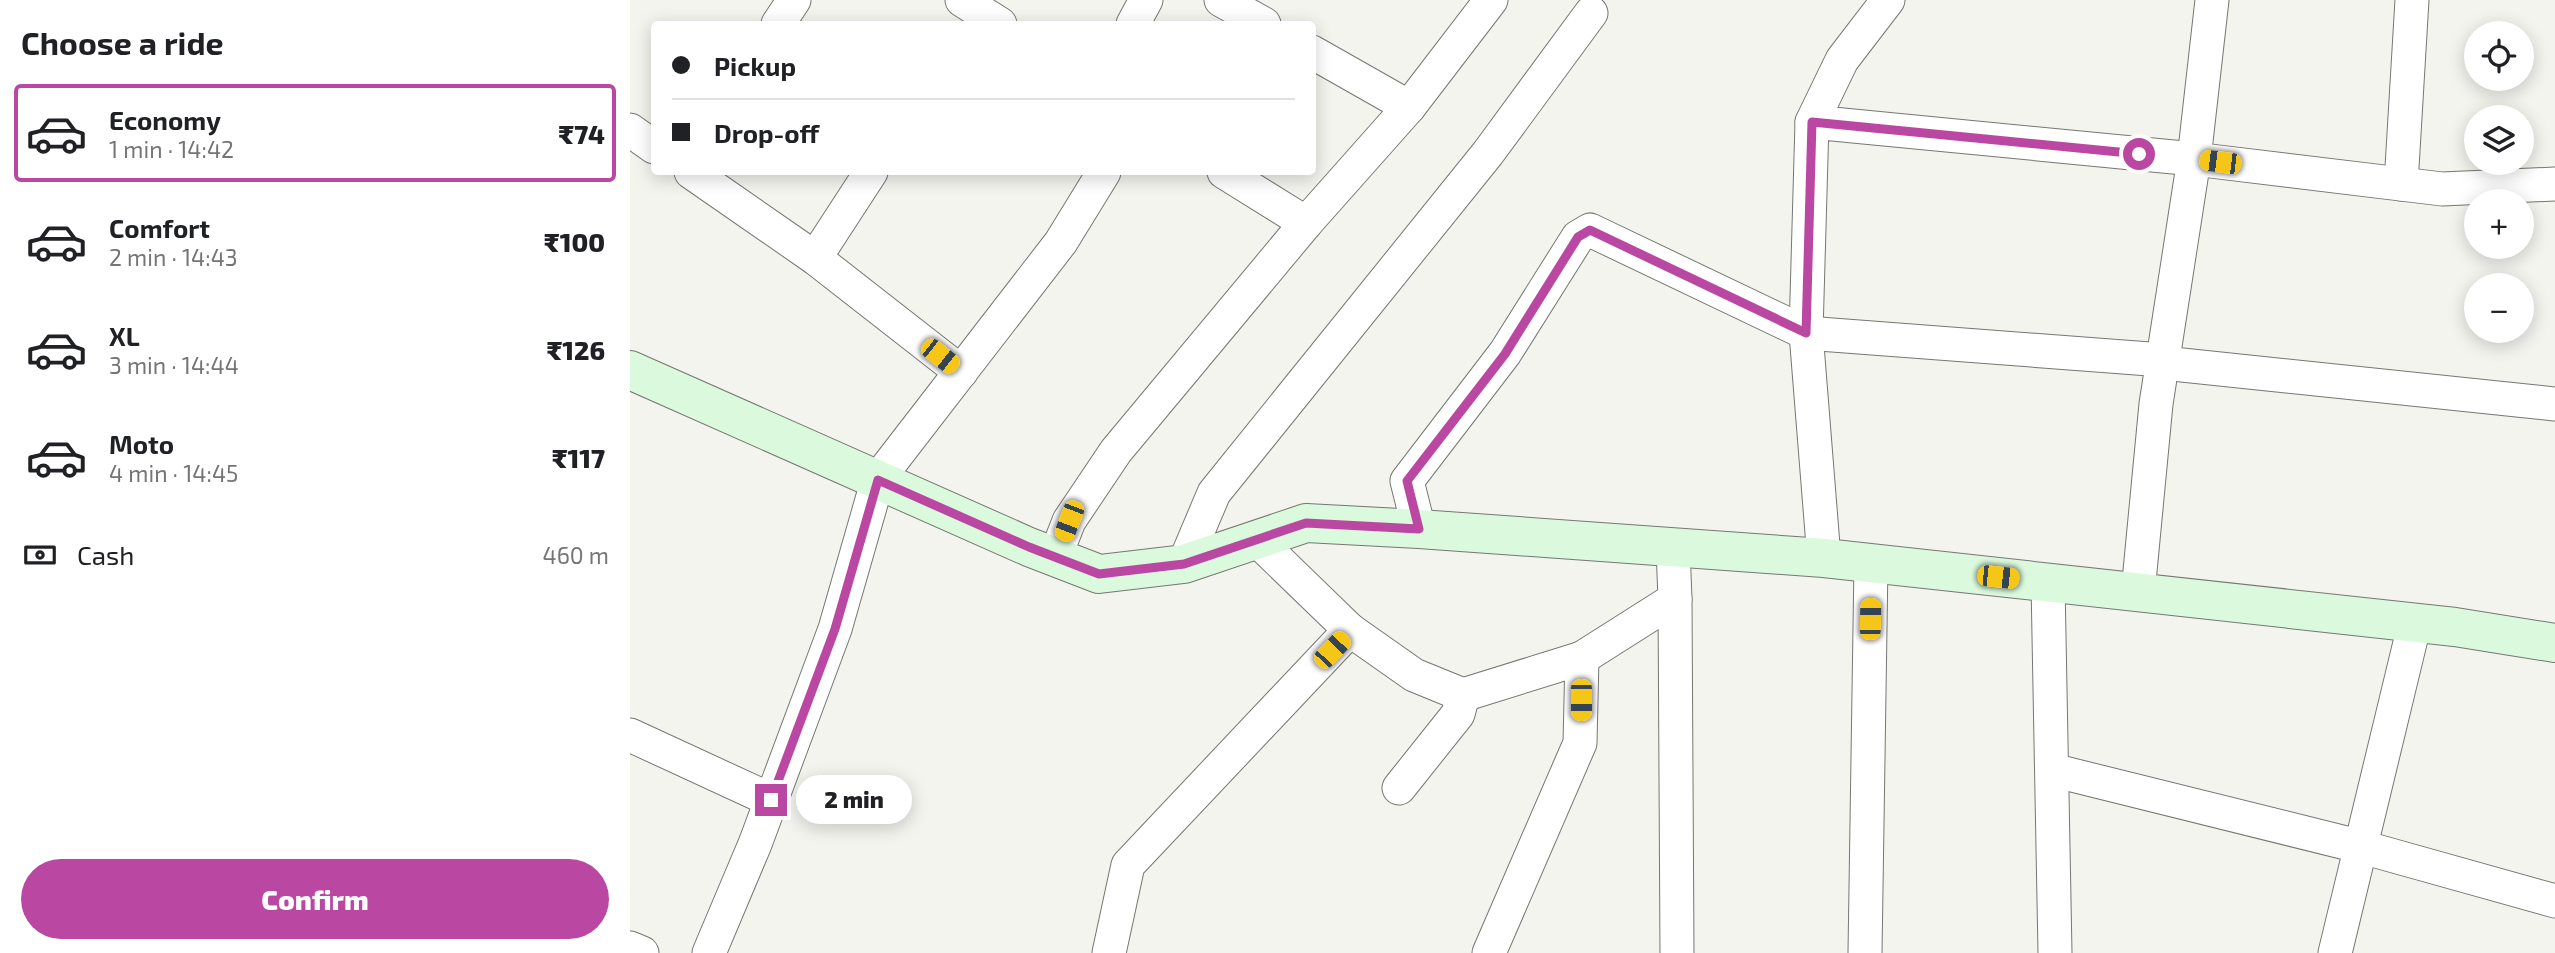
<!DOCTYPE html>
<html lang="en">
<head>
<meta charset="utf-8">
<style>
  body { margin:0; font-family:"Exo 2",sans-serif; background:#f2f2f2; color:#202124; height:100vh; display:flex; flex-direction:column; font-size:26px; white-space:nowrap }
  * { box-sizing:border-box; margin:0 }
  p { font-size:23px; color:#757577 }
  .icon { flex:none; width:38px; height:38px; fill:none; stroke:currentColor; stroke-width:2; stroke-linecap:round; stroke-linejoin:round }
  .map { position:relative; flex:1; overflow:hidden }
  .panel { display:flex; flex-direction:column; background:#fff; width:630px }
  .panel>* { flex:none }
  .top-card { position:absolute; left:21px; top:21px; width:665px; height:154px; border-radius:7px; box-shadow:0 4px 18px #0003; display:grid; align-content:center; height:154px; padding:0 21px; background:#fff }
  .tools { position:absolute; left:1834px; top:21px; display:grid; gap:14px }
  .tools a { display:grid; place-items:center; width:70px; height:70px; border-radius:50%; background:#fff; box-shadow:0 4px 18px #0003; font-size:35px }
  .end { position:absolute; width:32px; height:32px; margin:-16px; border:9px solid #ba48a2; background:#fff; box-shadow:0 0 0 4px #fff }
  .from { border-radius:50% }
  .bubble { position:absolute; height:49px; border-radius:24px; background:#fff; box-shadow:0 4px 18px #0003; font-size:23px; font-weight:800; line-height:49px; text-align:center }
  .car { position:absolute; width:21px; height:42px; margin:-21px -10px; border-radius:9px; box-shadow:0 0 5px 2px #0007; background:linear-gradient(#f5c518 24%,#345 0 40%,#f5c518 0 76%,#345 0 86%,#f5c518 0) }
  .top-card b { display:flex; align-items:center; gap:24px; height:66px; font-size:26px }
  .top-card b+b { border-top:2px solid #e0e0e0 }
  .top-card i { width:18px; height:18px; background:#202124 }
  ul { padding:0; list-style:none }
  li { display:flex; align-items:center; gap:21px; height:98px; margin:0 14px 10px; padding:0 7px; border:4px solid transparent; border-radius:7px }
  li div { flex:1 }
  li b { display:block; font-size:26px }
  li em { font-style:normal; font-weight:800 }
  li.current { border-color:#ba48a2 }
  li>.icon { width:63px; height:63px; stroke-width:1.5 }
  h2 { padding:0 21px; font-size:32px; line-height:84px }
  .pay { display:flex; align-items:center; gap:18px; height:77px; padding:0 21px; font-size:26px }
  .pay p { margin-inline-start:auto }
  .cta { display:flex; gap:14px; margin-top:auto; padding:14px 21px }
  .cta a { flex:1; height:80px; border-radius:42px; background:#ba48a2; color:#fff; font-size:28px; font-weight:800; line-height:80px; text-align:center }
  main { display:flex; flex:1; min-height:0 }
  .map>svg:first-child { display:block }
</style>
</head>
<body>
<main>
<section class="panel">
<h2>Choose a ride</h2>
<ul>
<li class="current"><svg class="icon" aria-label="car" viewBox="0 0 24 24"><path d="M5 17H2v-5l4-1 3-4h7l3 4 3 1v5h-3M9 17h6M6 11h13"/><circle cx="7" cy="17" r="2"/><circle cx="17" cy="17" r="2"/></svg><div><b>Economy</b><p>1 min · 14:42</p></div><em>₹74</em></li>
<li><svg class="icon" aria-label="car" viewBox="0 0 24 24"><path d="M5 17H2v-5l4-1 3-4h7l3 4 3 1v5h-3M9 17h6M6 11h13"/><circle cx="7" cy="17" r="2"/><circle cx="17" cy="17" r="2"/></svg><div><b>Comfort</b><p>2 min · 14:43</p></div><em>₹100</em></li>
<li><svg class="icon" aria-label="car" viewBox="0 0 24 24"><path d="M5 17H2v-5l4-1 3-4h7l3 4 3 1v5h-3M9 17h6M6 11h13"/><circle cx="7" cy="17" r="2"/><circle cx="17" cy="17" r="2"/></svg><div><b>XL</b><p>3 min · 14:44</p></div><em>₹126</em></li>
<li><svg class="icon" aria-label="car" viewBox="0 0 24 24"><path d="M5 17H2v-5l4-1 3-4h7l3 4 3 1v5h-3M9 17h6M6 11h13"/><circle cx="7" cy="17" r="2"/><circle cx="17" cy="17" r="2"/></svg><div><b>Moto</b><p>4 min · 14:45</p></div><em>₹117</em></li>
</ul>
<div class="pay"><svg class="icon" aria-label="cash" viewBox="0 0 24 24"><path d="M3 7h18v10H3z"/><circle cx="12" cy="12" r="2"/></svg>Cash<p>460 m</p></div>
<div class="cta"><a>Confirm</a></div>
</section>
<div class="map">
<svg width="1925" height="953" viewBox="0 0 1925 953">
  <rect width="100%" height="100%" fill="#f3f4ee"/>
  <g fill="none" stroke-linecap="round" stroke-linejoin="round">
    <g stroke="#767772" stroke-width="35">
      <g id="street">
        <polyline points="332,0 370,24"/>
        <polyline points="591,0 634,24"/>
        <polyline points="148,24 164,0"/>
        <polyline points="503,24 516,0"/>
        <polyline points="682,52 779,107"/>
        <polyline points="1182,122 1212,60 1258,0"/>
        <polyline points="0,130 24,147"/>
        <polyline points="61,172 185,258 331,372"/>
        <polyline points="594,172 676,223"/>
        <polyline points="1771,184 1782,0"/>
        <polyline points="185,258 241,172"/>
        <polyline points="789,529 777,481 875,353 948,237 960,230 1176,333 1533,360 1533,363 1925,404"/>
        <polyline points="627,540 720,630 784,675 833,695 952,658"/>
        <polyline points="425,557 439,521 486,451 676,223 779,107 861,0"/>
        <polyline points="1194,558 1176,333 1182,122 1564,159 1812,189 1925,184"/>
        <polyline points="554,564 584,493 858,153 961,13"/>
        <polyline points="1418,583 1425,953"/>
        <polyline points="1508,592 1526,404 1564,159 1582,0"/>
        <polyline points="1045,599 1047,953"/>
        <polyline points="0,735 141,800"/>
        <polyline points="1422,770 1732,847 1925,901"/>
        <polyline points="769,788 828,714 833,695"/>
        <polyline points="0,948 12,953"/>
        <polyline points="79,953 125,844 205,629 248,479 431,242 474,172"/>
        <polyline points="479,953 498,865 720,630"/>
        <polyline points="859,953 950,743 952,658 1045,599 1043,548"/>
        <polyline points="1235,953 1241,563"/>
        <polyline points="1705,953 1785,622"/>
      </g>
    </g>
    <g stroke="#767772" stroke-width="40">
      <polyline id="secondary" points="0,370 399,547 469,574 554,564 676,523 789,529 1194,558 1825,627 1925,643"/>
    </g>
    <use href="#street" stroke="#fff" stroke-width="33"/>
    <use href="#secondary" stroke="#dbf9dd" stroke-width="38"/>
  </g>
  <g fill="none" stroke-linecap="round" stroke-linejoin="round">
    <polyline stroke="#ba48a2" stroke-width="9" points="141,800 205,629 248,480 399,547 469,574 554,564 676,523 789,529 777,481 875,354 948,237 960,230 1176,333 1182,122 1509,154"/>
  </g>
</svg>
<div class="tools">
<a><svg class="icon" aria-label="locate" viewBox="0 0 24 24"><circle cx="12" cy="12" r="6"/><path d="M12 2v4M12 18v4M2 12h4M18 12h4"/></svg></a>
<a><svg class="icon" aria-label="layers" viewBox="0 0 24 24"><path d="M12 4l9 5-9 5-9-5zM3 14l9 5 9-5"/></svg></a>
<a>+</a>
<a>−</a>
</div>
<i class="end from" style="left:1509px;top:154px"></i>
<i class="end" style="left:141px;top:800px"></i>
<div class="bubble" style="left:166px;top:775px;width:116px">2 min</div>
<i class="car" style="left:1590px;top:162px;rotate:277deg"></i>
<i class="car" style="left:310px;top:356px;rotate:128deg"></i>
<i class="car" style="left:439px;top:521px;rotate:201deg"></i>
<i class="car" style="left:1368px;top:577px;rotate:96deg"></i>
<i class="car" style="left:1240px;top:619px;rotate:1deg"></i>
<i class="car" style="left:702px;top:650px;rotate:44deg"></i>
<i class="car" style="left:951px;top:700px;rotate:180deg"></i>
<div class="top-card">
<b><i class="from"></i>Pickup</b>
<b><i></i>Drop-off</b>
</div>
</div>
</main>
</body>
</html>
